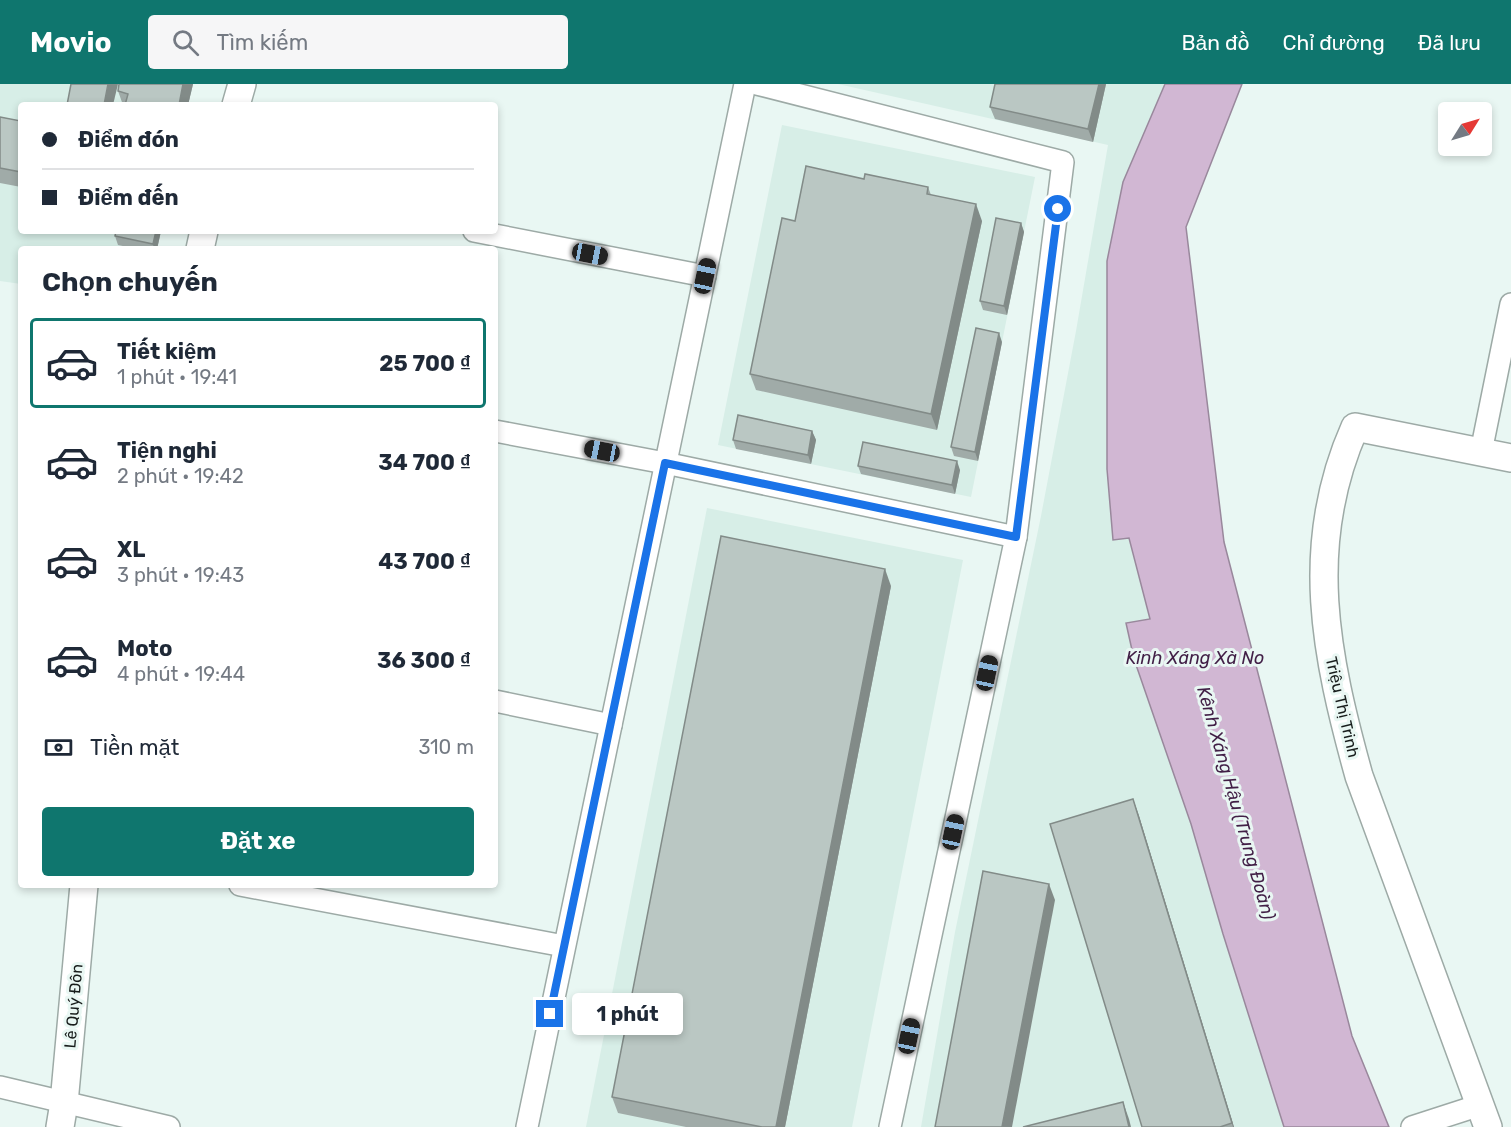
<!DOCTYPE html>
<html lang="vi">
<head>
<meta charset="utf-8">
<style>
  body { margin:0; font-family:Rubik,sans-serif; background:#f6f6f7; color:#1f2937; height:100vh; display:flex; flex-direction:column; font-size:22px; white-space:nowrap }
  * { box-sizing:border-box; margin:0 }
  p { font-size:20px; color:#747a83 }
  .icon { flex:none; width:33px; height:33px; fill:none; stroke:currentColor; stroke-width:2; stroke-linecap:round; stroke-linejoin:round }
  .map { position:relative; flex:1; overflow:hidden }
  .panel { position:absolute; left:18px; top:162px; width:480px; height:642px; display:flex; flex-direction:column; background:#fff; border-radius:6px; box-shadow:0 3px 9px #0003 }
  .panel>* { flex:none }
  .hud { position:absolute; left:18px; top:18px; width:480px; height:132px; border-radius:6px; box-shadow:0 3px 9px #0003; display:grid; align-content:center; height:132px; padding:0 24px; background:#fff }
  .needle { width:39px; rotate:53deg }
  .fabs { position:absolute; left:1438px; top:18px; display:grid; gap:12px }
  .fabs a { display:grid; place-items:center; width:54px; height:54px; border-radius:6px; background:#fff; box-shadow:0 3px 9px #0003; font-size:30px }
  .end { position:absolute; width:27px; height:27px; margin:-14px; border:8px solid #1a73e8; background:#fff; box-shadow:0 0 0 3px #fff }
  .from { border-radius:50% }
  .bubble { position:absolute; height:42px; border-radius:6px; background:#fff; box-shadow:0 3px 9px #0003; font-size:20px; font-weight:700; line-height:42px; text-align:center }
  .car { position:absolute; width:18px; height:36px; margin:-18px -9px; border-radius:8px; box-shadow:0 0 4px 2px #0007; background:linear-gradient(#222 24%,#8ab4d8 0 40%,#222 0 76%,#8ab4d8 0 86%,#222 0) }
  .hud b { display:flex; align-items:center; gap:21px; height:57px; font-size:22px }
  .hud b+b { border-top:2px solid #e0e1e3 }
  .hud i { width:15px; height:15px; background:#1f2937 }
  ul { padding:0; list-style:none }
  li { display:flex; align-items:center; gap:18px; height:90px; margin:0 12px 9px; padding:0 12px; border:3px solid transparent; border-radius:6px }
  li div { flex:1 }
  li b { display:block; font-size:22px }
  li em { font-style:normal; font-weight:700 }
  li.current { border-color:#0f766e }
  li>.icon { width:54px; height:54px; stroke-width:1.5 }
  h2 { padding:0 24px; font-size:27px; line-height:72px }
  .pay { display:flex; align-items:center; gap:15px; height:66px; padding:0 24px; font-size:22px }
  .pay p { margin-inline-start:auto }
  .primary-button { display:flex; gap:12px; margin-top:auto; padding:12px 24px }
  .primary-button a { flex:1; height:69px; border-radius:6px; background:#0f766e; color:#fff; font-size:24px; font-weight:700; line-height:69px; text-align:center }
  header { display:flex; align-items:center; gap:36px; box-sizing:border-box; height:84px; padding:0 30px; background:#0f766e; color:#fff }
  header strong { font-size:28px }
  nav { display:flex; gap:33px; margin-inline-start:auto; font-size:21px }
  .search { width:420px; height:54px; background:#f6f6f7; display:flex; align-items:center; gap:15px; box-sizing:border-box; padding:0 21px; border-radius:6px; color:#747a83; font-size:22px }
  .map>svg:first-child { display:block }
</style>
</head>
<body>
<header>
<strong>Movio</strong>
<div class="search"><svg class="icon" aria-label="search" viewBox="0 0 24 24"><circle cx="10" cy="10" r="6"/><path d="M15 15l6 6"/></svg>Tìm kiếm</div>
<nav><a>Bản đồ</a><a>Chỉ đường</a><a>Đã lưu</a></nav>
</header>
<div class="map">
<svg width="1511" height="1043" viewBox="0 0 1511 1043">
  <rect width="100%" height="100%" fill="#e9f7f3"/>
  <g fill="#d7eee7">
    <polygon points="0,0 193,0 188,21 21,21 21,147 161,147 157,165 21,165 21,200 0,197"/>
    <polygon points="838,0 1165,0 1137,68 1107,177 1108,299 1129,453 1150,535 1191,740 1223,850 1284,1043 921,1043 955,848 1041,432 1076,247 1108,61"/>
    <polygon points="782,41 1035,93 971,413 718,361"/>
    <polygon points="707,424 963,476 852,1043 586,1043"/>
  </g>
  <polygon fill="#d1b7d3" stroke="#99889c" stroke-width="1.5" points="1165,0 1242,0 1186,143 1224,458 1352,952 1389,1043 1284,1043 1223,850 1191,740 1134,575 1126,539 1150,535 1129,454 1113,456 1107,385 1107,177 1123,98"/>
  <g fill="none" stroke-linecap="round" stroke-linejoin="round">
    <g stroke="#9daaa6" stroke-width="24">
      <g id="minor">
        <polyline points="757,0 1063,78 1016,453 890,1043"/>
        <polyline points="474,147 705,192"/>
        <polyline points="495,347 665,379 1016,453"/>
        <polyline points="1481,368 1511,220"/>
        <polyline points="495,617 611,641"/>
        <polyline points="240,801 564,862"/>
        <polyline points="0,1003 169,1043"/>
        <polyline points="527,1043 745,0"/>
        <polyline points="1412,1043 1480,1021"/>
      </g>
    </g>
    <g stroke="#9daaa6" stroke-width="30">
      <g id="tertiary">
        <polyline points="236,21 242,0"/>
        <polyline points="200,165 204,147"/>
        <polyline points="60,1043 64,1019 84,801"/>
        <path d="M1488 1043 1359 692C1326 573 1302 462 1355 343L1511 374"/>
      </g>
    </g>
    <use href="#minor" stroke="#fff" stroke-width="21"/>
    <use href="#tertiary" stroke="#fff" stroke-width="27"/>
  </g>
  <g fill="#a0aba8">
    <polygon points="193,0 188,21 123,21 118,7"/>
    <polygon points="995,0 1106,0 1093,58 995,35 990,23"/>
    <polygon points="0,33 21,37 21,103 0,99"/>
    <polygon points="864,95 928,103 931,111 982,137 937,346 756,306 750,290 795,137"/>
    <polygon points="1021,139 1024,148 1007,231 983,226 980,217"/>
    <polygon points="161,147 157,165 137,165 118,161 115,152"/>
    <polygon points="1002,258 978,377 954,372 951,363"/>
    <polygon points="812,347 816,356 811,380 736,365 733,356"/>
    <polygon points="858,382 960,386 955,410 861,390"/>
    <polygon points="891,502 785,1043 686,1043 618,1029 612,1013"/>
    <polygon points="1133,715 1139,732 1234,1043 1142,1043"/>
  </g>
  <g fill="#828b88">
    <polygon points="108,0 118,0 113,21 104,21"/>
    <polygon points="183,0 193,0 188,21 179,21"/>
    <polygon points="1099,0 1106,0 1093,58 1088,45"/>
    <polygon points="976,120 982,137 937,346 931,330"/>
    <polygon points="1021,139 1024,148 1007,231 1004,222"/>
    <polygon points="156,147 161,147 157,165 154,165 153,160"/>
    <polygon points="999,249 1002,258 978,377 975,368"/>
    <polygon points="812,347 816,356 811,380 808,371"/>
    <polygon points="957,377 960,386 955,410 952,401"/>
    <polygon points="885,485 891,502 785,1043 776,1043"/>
    <polygon points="1133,715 1139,732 1234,1043 1233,1043"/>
    <polygon points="1049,800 1055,816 1012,1043 1002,1043"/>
    <polygon points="1123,1018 1129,1035 1131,1043 1129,1043"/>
  </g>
  <g fill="#bac7c3" stroke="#828b88" stroke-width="1.5">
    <polygon points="71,0 108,0 104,21 67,21"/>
    <polygon points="119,0 183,0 179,21 125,21 128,10 118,7"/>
    <polygon points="995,0 1099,0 1088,45 990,23"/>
    <polygon points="0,33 21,37 21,88 0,84"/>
    <polygon points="806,82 864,95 865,90 928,103 927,110 976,120 931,330 750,290 782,134 795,137"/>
    <polygon points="996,134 1021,139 1004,222 980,217"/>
    <polygon points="116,147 156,147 153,160 115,152"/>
    <polygon points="976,244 999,249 975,368 951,363"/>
    <polygon points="738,331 812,347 808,371 733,356"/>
    <polygon points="863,358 957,377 952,401 858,382"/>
    <polygon points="721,452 885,485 776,1043 762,1043 612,1013"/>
    <polygon points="1133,715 1232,1039 1220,1043 1142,1043 1050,740"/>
    <polygon points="983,787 1049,800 1002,1043 935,1043"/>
    <polygon points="1123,1018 1129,1043 1023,1043"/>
  </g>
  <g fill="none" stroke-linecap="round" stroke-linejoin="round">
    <polyline stroke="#1a73e8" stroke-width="8" points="550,930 665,379 1016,453 1058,125"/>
  </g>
  <g text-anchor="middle" stroke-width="6" stroke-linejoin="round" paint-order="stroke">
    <g font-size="16" fill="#171c1b" stroke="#e9f7f3">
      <text transform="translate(1343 623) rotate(77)" y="6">Triệu Thị Trinh</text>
      <text transform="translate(73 922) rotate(-85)" y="6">Lê Quý Đôn</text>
    </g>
    <g font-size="18" font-style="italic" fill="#411f46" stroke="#e9f7f3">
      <text x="1195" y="580">Kinh Xáng Xà No</text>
      <text transform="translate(1236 719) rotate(74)" y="6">Kênh Xáng Hậu (Trung Đoàn)</text>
    </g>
  </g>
</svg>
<div class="fabs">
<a><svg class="needle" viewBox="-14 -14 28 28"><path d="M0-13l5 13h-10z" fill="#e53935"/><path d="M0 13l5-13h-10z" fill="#747a83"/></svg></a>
</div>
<i class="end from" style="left:1058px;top:125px"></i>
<i class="end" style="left:550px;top:930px"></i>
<div class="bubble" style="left:572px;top:909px;width:111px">1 phút</div>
<i class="car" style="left:590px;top:170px;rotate:101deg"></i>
<i class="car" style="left:705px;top:192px;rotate:12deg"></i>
<i class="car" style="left:602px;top:367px;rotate:281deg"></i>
<i class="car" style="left:987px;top:589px;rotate:12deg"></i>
<i class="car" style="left:953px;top:748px;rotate:12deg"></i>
<i class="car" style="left:909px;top:952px;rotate:12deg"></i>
<div class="hud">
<b><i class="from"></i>Điểm đón</b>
<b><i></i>Điểm đến</b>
</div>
<section class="panel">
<h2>Chọn chuyến</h2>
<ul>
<li class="current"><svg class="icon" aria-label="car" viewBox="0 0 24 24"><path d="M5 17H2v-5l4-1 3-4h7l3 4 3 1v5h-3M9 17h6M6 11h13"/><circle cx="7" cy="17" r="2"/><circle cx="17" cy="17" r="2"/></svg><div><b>Tiết kiệm</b><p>1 phút · 19:41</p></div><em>25 700 ₫</em></li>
<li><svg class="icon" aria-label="car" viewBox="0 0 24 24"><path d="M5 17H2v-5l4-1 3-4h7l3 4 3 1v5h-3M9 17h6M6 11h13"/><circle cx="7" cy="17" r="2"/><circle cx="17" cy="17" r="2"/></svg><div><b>Tiện nghi</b><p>2 phút · 19:42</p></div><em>34 700 ₫</em></li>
<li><svg class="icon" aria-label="car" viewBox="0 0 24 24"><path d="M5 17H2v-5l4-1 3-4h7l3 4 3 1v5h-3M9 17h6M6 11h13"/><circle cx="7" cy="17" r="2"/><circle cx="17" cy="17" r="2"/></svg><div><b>XL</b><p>3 phút · 19:43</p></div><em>43 700 ₫</em></li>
<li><svg class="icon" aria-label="car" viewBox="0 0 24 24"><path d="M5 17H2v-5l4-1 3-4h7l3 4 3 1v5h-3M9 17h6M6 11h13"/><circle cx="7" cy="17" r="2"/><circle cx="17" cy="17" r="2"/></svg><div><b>Moto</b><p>4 phút · 19:44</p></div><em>36 300 ₫</em></li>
</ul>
<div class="pay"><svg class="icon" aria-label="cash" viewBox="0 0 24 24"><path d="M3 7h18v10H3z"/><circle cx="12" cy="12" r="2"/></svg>Tiền mặt<p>310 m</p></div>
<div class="primary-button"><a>Đặt xe</a></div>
</section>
</div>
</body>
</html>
